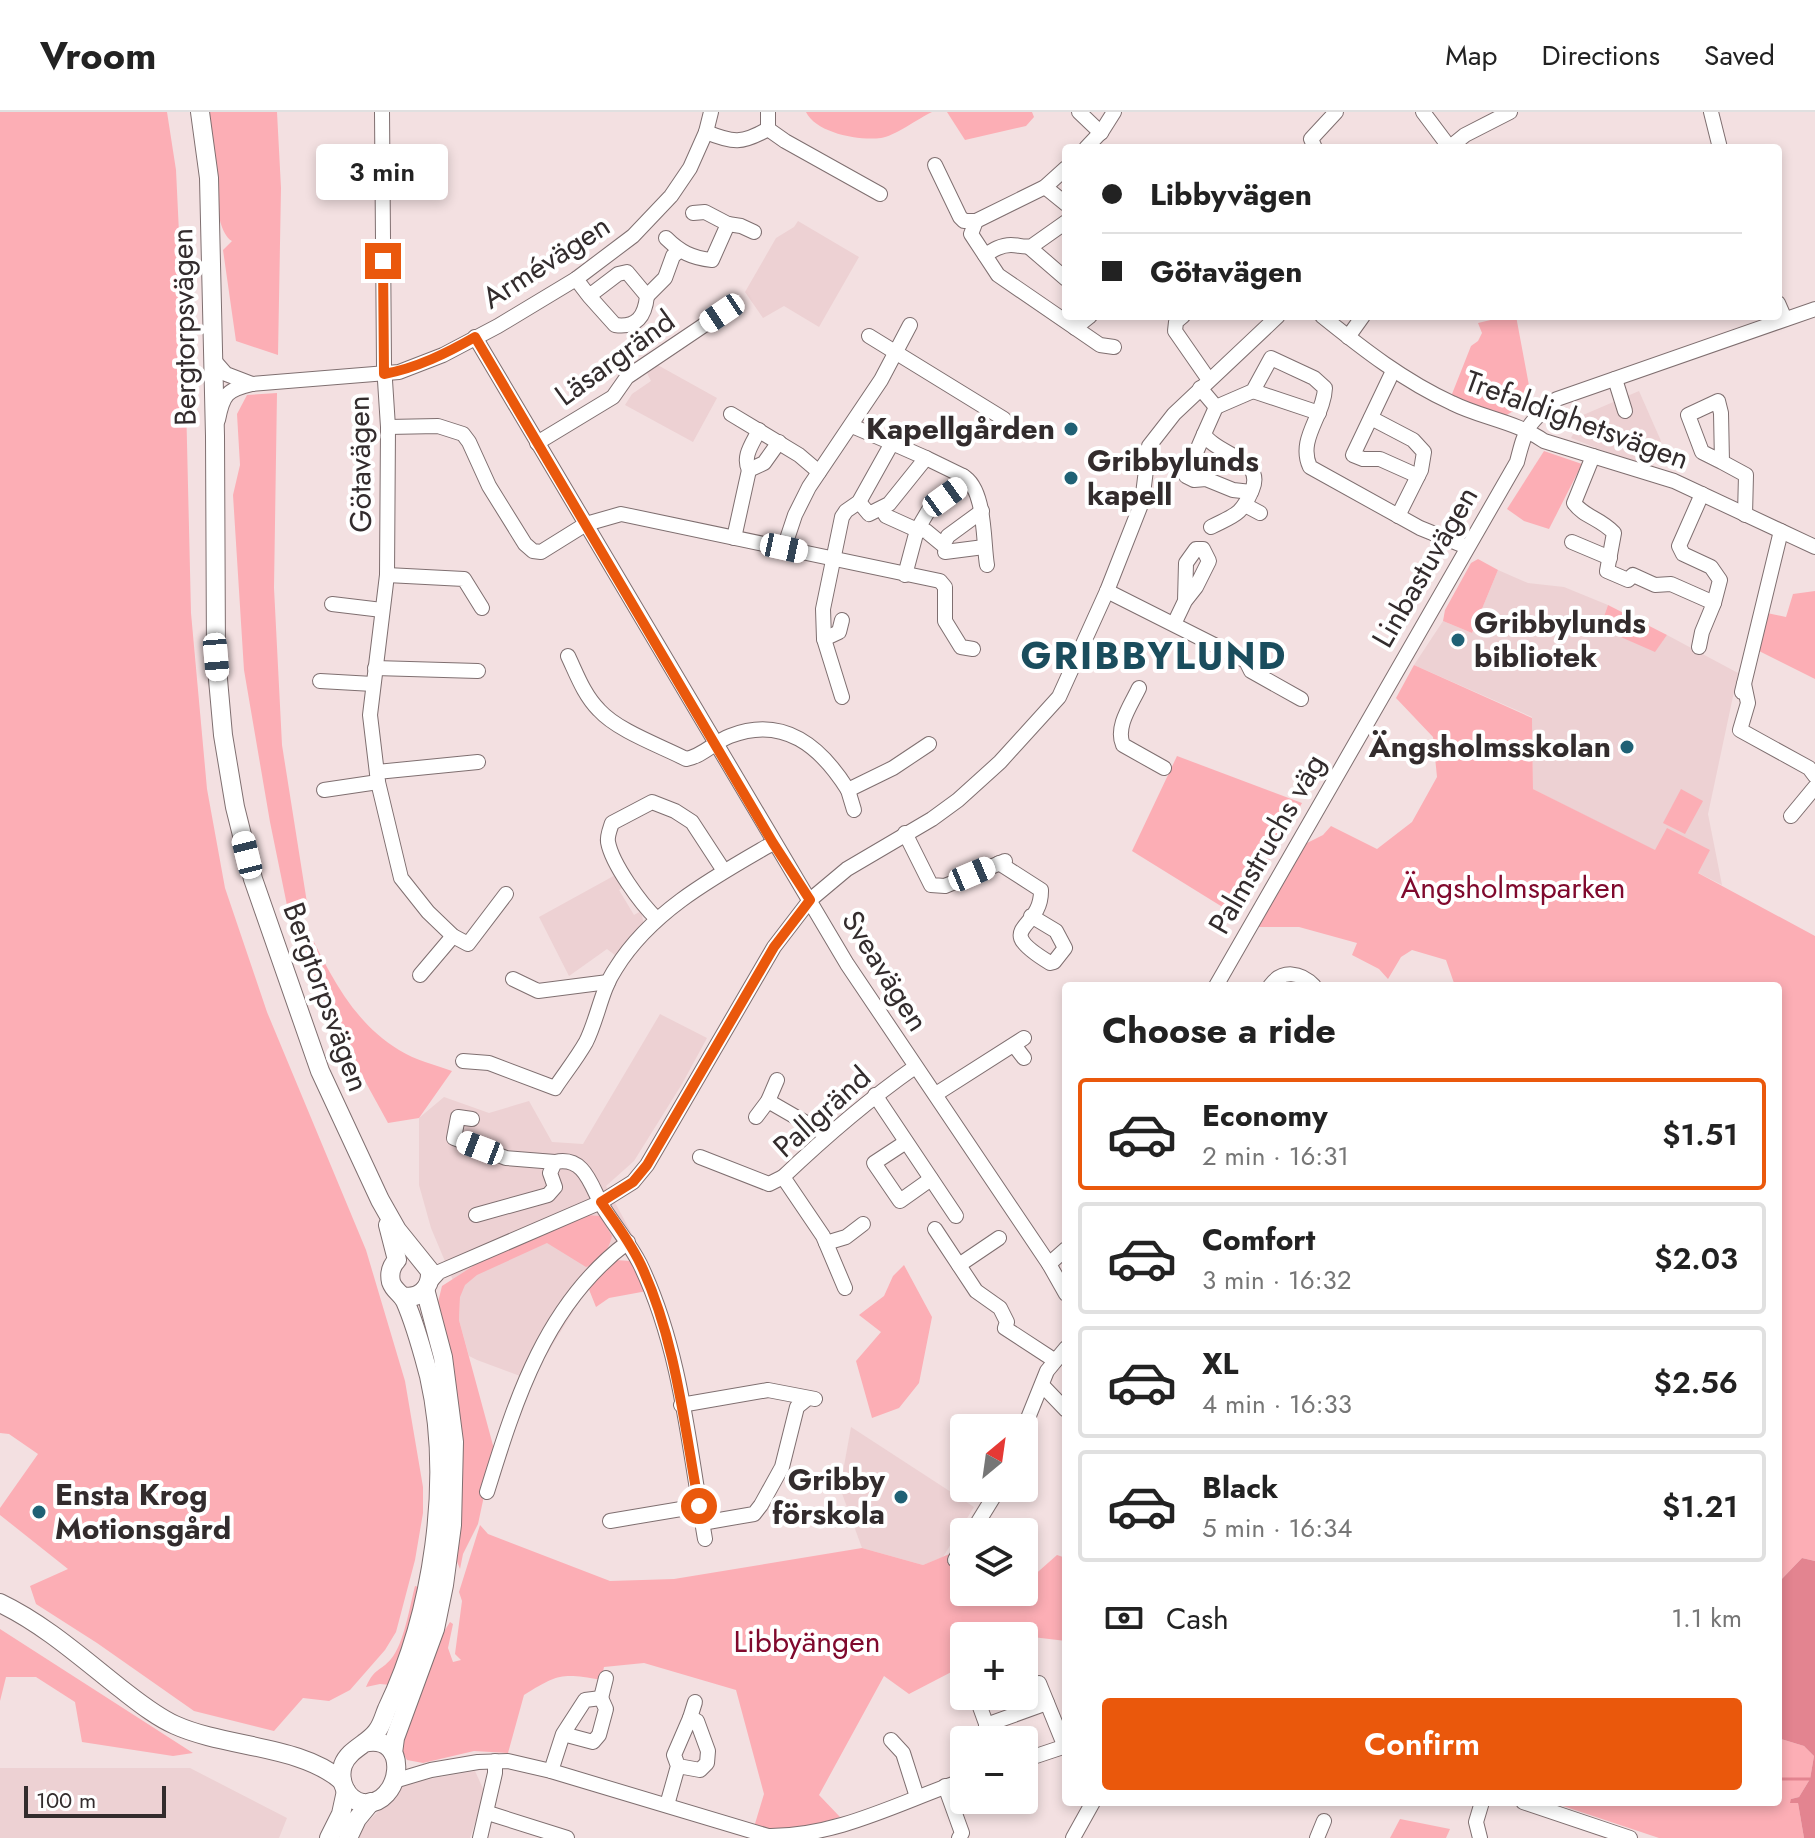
<!DOCTYPE html>
<html lang="en">
<head>
<meta charset="utf-8">
<style>
  body { margin:0; font-family:Jost,sans-serif; background:#f2f2f2; color:#222; height:100vh; display:flex; flex-direction:column; font-size:30px; white-space:nowrap }
  * { box-sizing:border-box; margin:0 }
  p { font-size:26px; color:#767676 }
  .icon { flex:none; width:44px; height:44px; fill:none; stroke:currentColor; stroke-width:2; stroke-linecap:round; stroke-linejoin:round }
  .map { position:relative; flex:1; overflow:hidden }
  .details { position:absolute; left:1062px; top:870px; width:720px; height:824px; display:flex; flex-direction:column; background:#fff; border-radius:8px; box-shadow:0 4px 12px #0003 }
  .details>* { flex:none }
  .hud { position:absolute; left:1062px; top:32px; width:720px; height:176px; border-radius:8px; box-shadow:0 4px 12px #0003; display:grid; align-content:center; height:176px; padding:0 40px; background:#fff }
  .needle { width:52px; rotate:29deg }
  .fabs { position:absolute; left:950px; top:1302px; display:grid; gap:16px }
  .fabs a { display:grid; place-items:center; width:88px; height:88px; border-radius:8px; background:#fff; box-shadow:0 4px 12px #0003; font-size:40px }
  .scale { position:absolute; left:24px; bottom:20px; width:142px; box-sizing:border-box; padding-left:8px; border:4px solid #332c2d; border-top:0; font-size:22px; line-height:28px; white-space:nowrap; color:#332c2d; -webkit-text-stroke:6px #fff; paint-order:stroke }
  .end { position:absolute; width:36px; height:36px; margin:-18px; border:10px solid #ea580c; background:#fff; box-shadow:0 0 0 4px #fff }
  .from { border-radius:50% }
  .bubble { position:absolute; height:56px; border-radius:8px; background:#fff; box-shadow:0 4px 12px #0003; font-size:26px; font-weight:600; line-height:56px; text-align:center }
  .car { position:absolute; width:24px; height:48px; margin:-24px -12px; border-radius:10px; box-shadow:0 0 6px 2px #0007; background:linear-gradient(#fff 24%,#345 0 40%,#fff 0 76%,#345 0 86%,#fff 0) }
  .hud b { display:flex; align-items:center; gap:28px; height:76px; font-size:30px }
  .hud b+b { border-top:2px solid #e0e0e0 }
  .hud i { width:20px; height:20px; background:#222 }
  ul { padding:0; list-style:none }
  li { display:flex; align-items:center; gap:24px; height:112px; margin:0 16px 12px; padding:0 24px; border:4px solid #e0e0e0; border-radius:8px }
  li div { flex:1 }
  li b { display:block; font-size:30px }
  li em { font-style:normal; font-weight:600 }
  li.selected { border-color:#ea580c }
  li>.icon { width:72px; height:72px; stroke-width:1.5 }
  h2 { padding:0 40px; font-size:36px; line-height:96px }
  .pay { display:flex; align-items:center; gap:20px; height:88px; padding:0 40px; font-size:30px }
  .pay p { margin-inline-start:auto }
  .primary-button { display:flex; gap:16px; margin-top:auto; padding:16px 40px }
  .primary-button a { flex:1; height:92px; border-radius:8px; background:#ea580c; color:#fff; font-size:32px; font-weight:600; line-height:92px; text-align:center }
  header { display:flex; align-items:center; gap:48px; box-sizing:border-box; height:112px; padding:0 40px; background:#fff; border-bottom:2px solid #e0e0e0 }
  header strong { font-size:38px }
  nav { display:flex; gap:44px; margin-inline-start:auto; font-size:28px }
  .map>svg:first-child { display:block }
</style>
</head>
<body>
<header>
<strong>Vroom</strong>
<nav><a>Map</a><a>Directions</a><a>Saved</a></nav>
</header>
<div class="map">
<svg width="1815" height="1726" viewBox="0 0 1815 1726">
  <rect width="100%" height="100%" fill="#f3e0e1"/>
  <g fill="#edd1d3">
    <polygon points="798,109 859,145 819,215 784,194 763,206 745,180 776,126 794,115"/>
    <polygon points="654,251 717,286 693,330 625,293 632,282 651,269 645,257"/>
    <polygon points="1639,279 1661,329 1652,358 1571,326 1583,303"/>
    <polygon points="1498,458 1528,471 1564,475 1608,493 1600,516 1655,539 1667,523 1738,561 1708,702 1722,773 1533,677 1532,605 1414,553 1443,509 1472,521"/>
    <polygon points="619,761 627,773 619,778 634,803 641,799 644,813 616,844 607,837 569,864 539,805"/>
    <polygon points="660,902 707,926 682,972 634,1049 606,1074 632,1122 588,1175 531,1268 477,1248 469,1244 459,1208 460,1185 431,1116 419,1073 419,1006 444,985 489,1001 529,989 552,1030 583,1032"/>
    <polygon points="851,1315 974,1395 943,1445 923,1453 862,1436 840,1376"/>
    <polygon points="0,1656 190,1656 287,1706 279,1726 0,1726"/>
    <polygon points="475,1659 485,1681 470,1726 359,1726 364,1714 406,1671"/>
  </g>
  <g fill="#fcaeb5">
    <polygon points="0,0 167,0 176,58 185,246 191,501 207,677 225,776 267,900 366,1138 405,1269 423,1375 423,1401 415,1448 396,1520 385,1538 350,1578 329,1589 303,1586 274,1619 194,1599 97,1531 36,1492 30,1474 68,1457 0,1403 0,1396 38,1342 9,1322 0,1321"/>
    <path d="M209 0H277L281 76 278 243 236 229 223 138 232 129C211 118 211 25 209 0Z"/>
    <path d="M806 0H932C919 6 893 25 881 26 859 29 816 21 806 0Z"/>
    <polygon points="947,0 1032,0 1034,5 1026,14 965,28"/>
    <polygon points="1507,204 1516,204 1530,279 1525,292 1505,304 1453,287 1452,282 1471,234 1478,229 1482,221 1478,211"/>
    <path d="M277 281 274 476 282 633 308 797 303 808C328 858 350 908 399 938 415 948 435 953 452 959L419 1006 388 1011 298 847 306 836 290 808 270 710 244 558 233 383 240 353 237 302 247 283Z"/>
    <polygon points="1544,339 1582,352 1549,417 1524,409 1507,397"/>
    <polygon points="1478,447 1498,458 1472,521 1443,509 1445,498 1471,451"/>
    <polygon points="1815,479 1815,567 1759,539 1767,501 1786,505 1793,482"/>
    <polygon points="1608,493 1667,523 1655,540 1600,516"/>
    <polygon points="1414,553 1532,606 1533,677 1655,738 1667,716 1710,738 1698,761 1815,824 1815,1449 1802,1446 1778,1471 1778,874 1455,874 1446,848 1412,838 1401,845 1388,867 1379,857 1352,843 1357,831 1299,815 1256,815 1303,733 1323,723 1331,714 1377,737 1412,710 1437,665 1433,625 1396,586"/>
    <polygon points="1177,644 1302,691 1237,804 1132,739"/>
    <polygon points="1681,677 1703,689 1685,722 1663,711"/>
    <path d="M587 1103 600 1104 612 1124C609 1137 600 1152 586 1155L547 1131 477 1163 465 1173 460 1185 459 1208 494 1337 478 1412 463 1442 460 1457 456 1447 438 1190 442 1174 481 1149Z"/>
    <polygon points="615,1148 631,1149 647,1179 609,1186 596,1195 588,1175"/>
    <polygon points="904,1153 932,1205 919,1271 899,1296 872,1306 856,1249 881,1220 859,1203 884,1184 893,1164"/>
    <path d="M480 1413 488 1422 610 1469 674 1467 862 1436 923 1453 964 1436V1480H1024V1462L1031 1466 1057 1443 1066 1446V1529L1024 1524H964V1563L961 1555 909 1582 884 1564 819 1683 840 1705C812 1714 783 1720 754 1715L764 1682 736 1578 644 1551 604 1555 601 1568C562 1561 558 1562 524 1583L508 1641 474 1639 423 1651 407 1648 400 1636 430 1558 436 1532 450 1510 453 1512 448 1536 453 1550 461 1548 455 1542 462 1489 459 1480Z"/>
    <path d="M415 1474 422 1476 391 1573 380 1572 366 1575C375 1555 380 1560 391 1547 404 1532 410 1493 415 1474Z"/>
    <polygon points="0,1517 193,1641 173,1644 82,1630 75,1590 36,1565 6,1565 0,1589"/>
    <polygon points="1778,1613 1781,1627 1804,1634 1814,1644 1810,1667 1799,1685 1791,1687 1791,1690 1798,1691 1804,1726 1659,1726 1551,1690 1778,1690"/>
    <polygon points="1400,1707 1450,1717 1446,1726 1390,1726"/>
  </g>
  <polygon fill="#e38490" points="1802,1446 1815,1449 1815,1726 1804,1726 1798,1691 1790,1691 1791,1687 1799,1685 1810,1667 1814,1644 1804,1634 1781,1627 1778,1613 1778,1471"/>
  <g fill="none" stroke-linecap="round" stroke-linejoin="round">
    <polyline stroke="#e38490" stroke-width="3" points="1778,1667 1810,1667"/>
    <g stroke="#7f6f70" stroke-width="16">
      <g id="minor">
        <polyline points="382,0 384,253 388,315 387,463 370,603 378,670 401,766 428,800 453,824 468,832 506,782"/>
        <polyline points="1079,0 1101,21"/>
        <polyline points="1423,0 1450,36"/>
        <polyline points="1711,0 1720,36"/>
        <polyline points="768,17 785,29 880,82"/>
        <path d="M706 20C733 31 742 32 768 17V0"/>
        <polyline points="1086,36 1102,19 1114,0"/>
        <polyline points="1315,36 1311,27 1336,0"/>
        <polyline points="1449,36 1465,23 1510,0"/>
        <polyline points="935,53 960,105 964,109 976,109"/>
        <polyline points="1066,56 1045,75 976,109 971,122 998,163 1100,233 1114,235"/>
        <polyline points="1045,75 1066,92"/>
        <polyline points="728,112 741,114 754,120"/>
        <path d="M666 126C680 140 692 146 712 148L728 112 705 100 693 101"/>
        <polyline points="1029,135 1066,167"/>
        <path d="M985 143C993 138 1001 133 1011 133 1019 133 1024 136 1032 134L1066 110"/>
        <path d="M576 167 589 184 618 162 627 160 647 184C645 204 637 216 615 213L589 184"/>
        <polyline points="647,184 665,166 673,144 679,139"/>
        <polyline points="1778,191 1785,207"/>
        <polyline points="1183,204 1176,210 1175,219 1209,268"/>
        <path d="M1322 204C1363 237 1404 269 1452 291 1482 306 1517 310 1544 329L1674 369 1815 435"/>
        <polyline points="1075,216 1090,204"/>
        <polyline points="869,224 1004,307 1000,315"/>
        <polyline points="475,225 847,852 1049,1152 1066,1182"/>
        <polyline points="1348,225 1363,204"/>
        <polyline points="212,246 226,262 252,272"/>
        <polyline points="1393,259 1353,343 1363,347 1380,347 1418,364"/>
        <polyline points="1615,267 1625,299"/>
        <path d="M1200 276 1216 295 1253 279 1271 246 1314 266 1325 276C1324 304 1297 327 1310 355L1420 416 1467 435"/>
        <polyline points="1253,279 1319,301"/>
        <polyline points="731,302 799,343 819,360"/>
        <polyline points="1371,306 1413,328 1424,340 1421,358 1398,404"/>
        <path d="M218 308C223 282 227 278 252 272L399 260 443 243 498 214 576 167 633 124 671 84 690 56 706 20 711 0"/>
        <polyline points="388,315 438,314 463,322 469,330 489,374 525,432 533,439 541,440 586,412 621,402 940,469 945,475 945,509 961,535 973,537"/>
        <polyline points="1204,322 1186,364 1194,368 1206,367 1233,378 1251,380"/>
        <polyline points="537,331 613,285 627,265 722,201"/>
        <path d="M1593 344 1574 391C1584 405 1600 406 1614 421L1607 459 1628 468 1633 463 1655 473 1671 472 1714 491 1702 520 1699 535"/>
        <polyline points="926,346 963,364 960,375 930,396 917,418 926,419 943,433 948,424 982,399"/>
        <polyline points="1722,350 1702,340 1688,303 1718,289 1721,301 1722,350 1746,363 1745,403"/>
        <path d="M749 358C742 344 753 331 759 318"/>
        <path d="M963 364C986 377 983 430 987 453"/>
        <polyline points="1702,382 1679,434 1683,442 1711,455 1720,468 1714,491"/>
        <polyline points="859,390 869,402 889,392 926,346 892,331"/>
        <polyline points="1245,393 1260,401"/>
        <polyline points="882,397 886,404 917,418 905,463"/>
        <path d="M1211 415C1234 403 1241 404 1252 378 1266 346 1215 343 1204 322L1216 295"/>
        <polyline points="734,426 749,358 764,351 779,330"/>
        <polyline points="1572,430 1610,446"/>
        <polyline points="784,436 795,403 809,375 881,268 910,213"/>
        <polyline points="945,440 984,435"/>
        <polyline points="387,463 464,467 482,496"/>
        <polyline points="1107,479 1246,549 1251,559 1301,587"/>
        <polyline points="332,492 382,498"/>
        <polyline points="1174,512 1185,489 1186,451 1196,437 1203,437 1209,449 1196,475 1185,489"/>
        <polyline points="824,527 839,520 842,508"/>
        <path d="M568 544C577 563 584 583 599 598 618 619 661 634 686 647 703 644 714 630 730 624 784 603 821 635 848 678L893 656 929 632"/>
        <polyline points="375,556 478,559"/>
        <polyline points="320,569 373,572"/>
        <polyline points="1744,572 1748,591 1740,618 1809,656 1815,664"/>
        <path d="M1139 576C1131 593 1115 615 1123 633L1164 656"/>
        <polyline points="1742,580 1781,419"/>
        <polyline points="842,585 824,527 823,497 842,405 846,399 859,390 892,331 852,314"/>
        <polyline points="377,660 478,650"/>
        <polyline points="324,678 378,670"/>
        <polyline points="848,678 854,698"/>
        <polyline points="1791,704 1815,675"/>
        <polyline points="905,721 931,773 945,774 1005,749"/>
        <path d="M999 751 1041 778C1042 820 989 814 1050 851L1054 850 1065 836 1056 819 1031 804"/>
        <path d="M657 807C641 792 612 752 608 730 607 724 610 717 612 711L652 690 675 699 692 710 724 759"/>
        <polyline points="420,863 453,824"/>
        <polyline points="513,867 538,879 608,870"/>
        <path d="M1216 874 1517 350C1526 314 1528 311 1557 287L1815 197"/>
        <path d="M1270 874C1282 857 1301 860 1314 874"/>
        <polyline points="1014,933 1024,946"/>
        <path d="M463 949 489 951 555 976C565 961 577 946 586 930 598 906 601 878 616 856 652 798 716 764 773 731"/>
        <polyline points="936,982 1024,926"/>
        <polyline points="875,983 956,1104"/>
        <polyline points="768,989 827,1023"/>
        <polyline points="756,1005 768,989 777,968"/>
        <polyline points="472,1007 458,1005 454,1026 506,1046 555,1050"/>
        <polyline points="906,1030 874,1051 900,1089 931,1067"/>
        <polyline points="700,1045 769,1072 783,1065"/>
        <path d="M476 1103 548 1083 555 1075 550 1061 555 1050C583 1044 590 1070 600 1090 612 1111 629 1130 640 1152 681 1237 689 1335 705 1427"/>
        <polyline points="935,1117 976,1179 1000,1196 1007,1210 1005,1216 1054,1248"/>
        <polyline points="826,1131 846,1125 863,1112"/>
        <polyline points="1049,1152 1066,1137"/>
        <polyline points="959,1153 999,1126"/>
        <polyline points="429,1171 439,1160 601,1090 633,1070 647,1053 774,835 810,788 847,757 932,707 958,688 1000,650 1059,585 1107,479 1142,390 1149,334 1174,302 1278,204"/>
        <path d="M845 1176 823 1124 783 1065C825 1025 868 988 915 955"/>
        <polyline points="1042,1273 1066,1298"/>
        <polyline points="681,1293 768,1278 815,1287"/>
        <polyline points="1024,1316 1047,1259 1066,1236"/>
        <path d="M487 1380C516 1286 546 1191 628 1130"/>
        <polyline points="610,1409 699,1394"/>
        <polyline points="702,1411 754,1402 761,1393 782,1355 797,1295 808,1286"/>
        <polyline points="972,1420 999,1376"/>
        <polyline points="955,1448 964,1432"/>
        <polyline points="1024,1577 1039,1571 1065,1635"/>
        <polyline points="976,1584 992,1628"/>
        <polyline points="601,1586 606,1566"/>
        <polyline points="979,1592 1003,1584"/>
        <polyline points="690,1606 695,1590"/>
        <polyline points="986,1613 1047,1591"/>
        <polyline points="891,1628 903,1641 917,1685"/>
        <polyline points="1024,1648 1066,1634"/>
        <polyline points="551,1659 563,1622 593,1630 599,1623 606,1597 601,1586 585,1588 563,1622"/>
        <path d="M394 1669 431 1658 478 1650 508 1649 551 1659 768 1724C837 1725 900 1690 964 1668"/>
        <polyline points="945,1674 962,1721 959,1726"/>
        <polyline points="1523,1690 1630,1726"/>
        <polyline points="667,1693 678,1654 674,1643 690,1606 697,1609 708,1639 707,1651 700,1658 678,1654"/>
        <polyline points="488,1701 567,1726"/>
        <polyline points="480,1726 495,1661 495,1649"/>
        <polyline points="1073,1726 1093,1690"/>
        <polyline points="1317,1726 1324,1709"/>
        <polyline points="1480,1726 1476,1710 1482,1690"/>
      </g>
    </g>
    <g stroke="#7f6f70" stroke-width="20">
      <g id="major">
        <path d="M200 0 209 66 215 324 216 545 223 623 235 695 253 767 320 959 380 1088 397 1118 430 1159C431 1176 419 1188 402 1184"/>
        <path d="M0 1491C44 1512 82 1546 120 1576 137 1589 155 1604 175 1613 226 1636 301 1633 342 1669"/>
        <path d="M364 1631C412 1620 402 1695 363 1691 346 1688 338 1668 343 1653 349 1637 368 1632 377 1619 382 1613 384 1604 387 1597 433 1501 453 1369 429 1264 422 1238 416 1214 405 1189 401 1181 394 1179 391 1170 389 1161 391 1154 397 1148L388 1113"/>
        <polyline points="393,1641 395,1626 435,1517 444,1473 452,1413 454,1330 443,1245 425,1177"/>
        <polyline points="329,1726 341,1702 346,1679"/>
        <polyline points="348,1726 357,1707 371,1690"/>
      </g>
    </g>
    <use href="#minor" stroke="#fff" stroke-width="14"/>
    <use href="#major" stroke="#fff" stroke-width="18"/>
  </g>
  <g fill="none" stroke-linecap="round" stroke-linejoin="round">
    <path stroke="#ea580c" stroke-width="10" d="M383 149 384 262C417 256 447 241 475 225L773 731 810 788 774 835 647 1053 633 1070 601 1090C615 1110 630 1130 641 1153 676 1228 684 1313 699 1394"/>
  </g>
  <g fill="#206175" stroke="#fff" stroke-width="3">
    <circle cx="1071" cy="317" r="8"/>
    <circle cx="1071" cy="366" r="8"/>
    <circle cx="1458" cy="528" r="8"/>
    <circle cx="1627" cy="635" r="8"/>
    <circle cx="901" cy="1385" r="8"/>
    <circle cx="39" cy="1400" r="8"/>
  </g>
  <g text-anchor="middle" stroke-width="8" stroke-linejoin="round" paint-order="stroke">
    <g font-size="30" fill="#332c2d" stroke="#fff">
      <text transform="translate(546 150) rotate(-33)" y="10">Armévägen</text>
      <text transform="translate(184 215) rotate(-91)" y="10">Bergtorpsvägen</text>
      <text transform="translate(615 246) rotate(-36)" y="10">Läsargränd</text>
      <text transform="translate(1577 308) rotate(20)" y="10">Trefaldighetsvägen</text>
      <text transform="translate(360 352) rotate(-91)" y="10">Götavägen</text>
      <text transform="translate(1425 455) rotate(-60)" y="10">Linbastuvägen</text>
      <text transform="translate(1267 732) rotate(-60)" y="10">Palmstruchs väg</text>
      <text transform="translate(885 859) rotate(58)" y="10">Sveavägen</text>
      <text transform="translate(326 885) rotate(70)" y="10">Bergtorpsvägen</text>
      <text transform="translate(822 1000) rotate(-42)" y="10">Pallgränd</text>
    </g>
    <g font-size="30" font-weight="bold" fill="#332c2d" stroke="#fff" text-anchor="end">
      <text x="1055" y="327">Kapellgården</text>
      <text x="1087" y="359" text-anchor="start">Gribbylunds<tspan x="1087" dy="34">kapell</tspan></text>
      <text x="1474" y="521" text-anchor="start">Gribbylunds<tspan x="1474" dy="34">bibliotek</tspan></text>
      <text x="1611" y="645">Ängsholmsskolan</text>
      <text x="885" y="1378">Gribby<tspan x="885" dy="34">förskola</tspan></text>
      <text x="55" y="1393" text-anchor="start">Ensta Krog<tspan x="55" dy="34">Motionsgård</tspan></text>
    </g>
    <g font-size="30" fill="#80092d" stroke="#fff">
      <text x="1513" y="786">Ängsholmsparken</text>
      <text x="807" y="1540">Libbyängen</text>
    </g>
    <g font-size="38" font-weight="bold" letter-spacing="2" fill="#1a4d5d" stroke="#fff">
      <text x="1154" y="557">GRIBBYLUND</text>
    </g>
  </g>
</svg>
<div class="fabs">
<a><svg class="needle" viewBox="-14 -14 28 28"><path d="M0-13l5 13h-10z" fill="#e53935"/><path d="M0 13l5-13h-10z" fill="#767676"/></svg></a>
<a><svg class="icon" aria-label="layers" viewBox="0 0 24 24"><path d="M12 4l9 5-9 5-9-5zM3 14l9 5 9-5"/></svg></a>
<a>+</a>
<a>−</a>
</div>
<div class="scale">100 m</div>
<i class="end from" style="left:699px;top:1394px"></i>
<i class="end" style="left:383px;top:149px"></i>
<div class="bubble" style="left:316px;top:32px;width:132px">3 min</div>
<i class="car" style="left:722px;top:201px;rotate:236deg"></i>
<i class="car" style="left:945px;top:385px;rotate:54deg"></i>
<i class="car" style="left:784px;top:436px;rotate:102deg"></i>
<i class="car" style="left:216px;top:545px;rotate:175deg"></i>
<i class="car" style="left:247px;top:743px;rotate:346deg"></i>
<i class="car" style="left:972px;top:762px;rotate:67deg"></i>
<i class="car" style="left:480px;top:1036px;rotate:291deg"></i>
<div class="hud">
<b><i class="from"></i>Libbyvägen</b>
<b><i></i>Götavägen</b>
</div>
<section class="details">
<h2>Choose a ride</h2>
<ul>
<li class="selected"><svg class="icon" aria-label="car" viewBox="0 0 24 24"><path d="M5 17H2v-5l4-1 3-4h7l3 4 3 1v5h-3M9 17h6M6 11h13"/><circle cx="7" cy="17" r="2"/><circle cx="17" cy="17" r="2"/></svg><div><b>Economy</b><p>2 min · 16:31</p></div><em>$1.51</em></li>
<li><svg class="icon" aria-label="car" viewBox="0 0 24 24"><path d="M5 17H2v-5l4-1 3-4h7l3 4 3 1v5h-3M9 17h6M6 11h13"/><circle cx="7" cy="17" r="2"/><circle cx="17" cy="17" r="2"/></svg><div><b>Comfort</b><p>3 min · 16:32</p></div><em>$2.03</em></li>
<li><svg class="icon" aria-label="car" viewBox="0 0 24 24"><path d="M5 17H2v-5l4-1 3-4h7l3 4 3 1v5h-3M9 17h6M6 11h13"/><circle cx="7" cy="17" r="2"/><circle cx="17" cy="17" r="2"/></svg><div><b>XL</b><p>4 min · 16:33</p></div><em>$2.56</em></li>
<li><svg class="icon" aria-label="car" viewBox="0 0 24 24"><path d="M5 17H2v-5l4-1 3-4h7l3 4 3 1v5h-3M9 17h6M6 11h13"/><circle cx="7" cy="17" r="2"/><circle cx="17" cy="17" r="2"/></svg><div><b>Black</b><p>5 min · 16:34</p></div><em>$1.21</em></li>
</ul>
<div class="pay"><svg class="icon" aria-label="cash" viewBox="0 0 24 24"><path d="M3 7h18v10H3z"/><circle cx="12" cy="12" r="2"/></svg>Cash<p>1.1 km</p></div>
<div class="primary-button"><a>Confirm</a></div>
</section>
</div>
</body>
</html>
